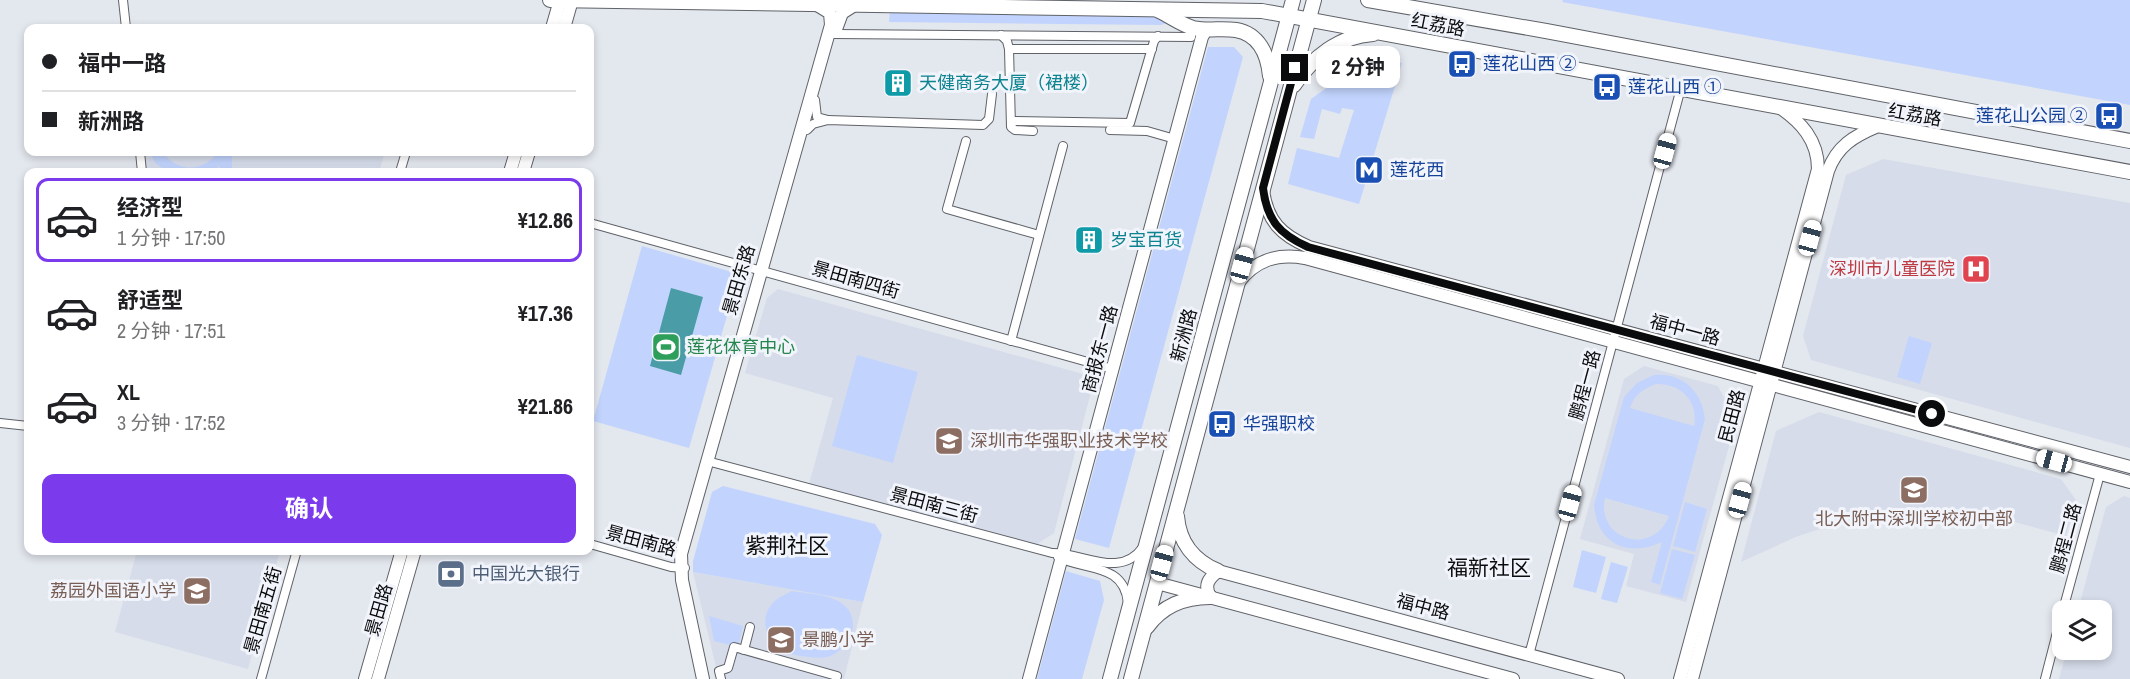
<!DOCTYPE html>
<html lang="zh">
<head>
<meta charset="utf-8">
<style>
  body { margin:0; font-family:"Archivo Narrow","Noto Sans SC",sans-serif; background:#f2f2f2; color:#202124; height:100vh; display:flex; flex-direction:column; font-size:22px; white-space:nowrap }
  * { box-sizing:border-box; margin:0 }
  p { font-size:20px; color:#757577 }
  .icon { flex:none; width:33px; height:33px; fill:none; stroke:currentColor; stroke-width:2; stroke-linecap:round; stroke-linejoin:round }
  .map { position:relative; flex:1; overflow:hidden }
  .panel { position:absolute; left:24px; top:168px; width:570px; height:387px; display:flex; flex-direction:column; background:#fff; border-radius:12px; box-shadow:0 3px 9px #0003 }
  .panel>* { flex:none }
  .hud { position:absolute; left:24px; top:24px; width:570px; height:132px; border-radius:12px; box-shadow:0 3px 9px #0003; display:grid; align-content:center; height:132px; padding:0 18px; background:#fff }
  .fabs { position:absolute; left:2052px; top:600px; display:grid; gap:12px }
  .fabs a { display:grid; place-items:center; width:60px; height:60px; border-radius:12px; background:#fff; box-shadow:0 3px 9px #0003; font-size:30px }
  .end { position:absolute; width:27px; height:27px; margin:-14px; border:8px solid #0a0b0d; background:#fff; box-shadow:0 0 0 3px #fff }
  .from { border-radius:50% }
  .bubble { position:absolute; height:42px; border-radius:12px; background:#fff; box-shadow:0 3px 9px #0003; font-size:20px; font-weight:700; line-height:42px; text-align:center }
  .car { position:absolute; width:18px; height:36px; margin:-18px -9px; border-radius:8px; box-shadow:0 0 4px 2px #0007; background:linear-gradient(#fff 24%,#345 0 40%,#fff 0 76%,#345 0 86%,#fff 0) }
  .hud b { display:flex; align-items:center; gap:21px; height:57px; font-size:22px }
  .hud b+b { border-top:2px solid #e0e0e0 }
  .hud i { width:15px; height:15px; background:#202124 }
  ul { padding:10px 0 0; list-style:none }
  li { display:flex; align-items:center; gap:18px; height:84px; margin:0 12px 9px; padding:0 6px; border:3px solid transparent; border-radius:12px }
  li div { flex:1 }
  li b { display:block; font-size:22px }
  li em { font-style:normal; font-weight:700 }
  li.on { border-color:#7c3aed }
  li>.icon { width:54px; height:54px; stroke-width:1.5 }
  .action { display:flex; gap:12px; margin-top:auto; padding:12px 18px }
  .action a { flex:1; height:69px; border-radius:12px; background:#7c3aed; color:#fff; font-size:24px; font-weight:700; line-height:69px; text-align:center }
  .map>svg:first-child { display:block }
</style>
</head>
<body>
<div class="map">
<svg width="2130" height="679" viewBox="0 0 2130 679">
  <rect width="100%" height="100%" fill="#e3e7ee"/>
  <g fill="#d6dcea">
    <polygon points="143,152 385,152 379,172 145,172"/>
    <polygon points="1883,159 2130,203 2130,448 1811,360 1803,336 1846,175"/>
    <polygon points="778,289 1083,374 1092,388 1054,533 1034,546 809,484 833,398 745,373 767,298"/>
    <polygon points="1644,366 1718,386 1736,421 1686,602 1626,586 1634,554 1580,539 1624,379"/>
    <polygon points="1819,412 2061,479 2076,500 2066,536 1992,516 1923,508 1858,517 1798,536 1741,562 1776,431"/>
    <polygon points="2124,496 2130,498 2130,679 2059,679 2067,650 2102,650 2102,610 2078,610 2106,507"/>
    <polygon points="137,551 280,551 248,669 115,632"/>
    <polygon points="693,572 863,602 844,679 719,679"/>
  </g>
  <g fill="#c2d4fd" fill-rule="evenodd">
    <polygon points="1563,0 2130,0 2130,105 1562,2"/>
    <polygon points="890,10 1153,15 1167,20 1167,23 1161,25 889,22"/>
    <polygon points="1208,47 1234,47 1243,57 1109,548 1075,539"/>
    <polygon points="1371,56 1402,63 1359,204 1288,184 1297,148 1339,158 1354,110 1342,108 1340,114 1322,109 1314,139 1300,137 1311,99"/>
    <path d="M150 152H163C177 173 204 172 218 152H232V172H220V166L211 172H168L155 163Z"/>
    <polygon points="642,246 739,274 689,448 593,421"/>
    <polygon points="1909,336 1932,343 1920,384 1897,377"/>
    <polygon points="857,355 918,372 893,463 832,446"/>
    <path d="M1654 375C1683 373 1702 391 1705 419L1660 585 1651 582 1662 542C1628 558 1597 544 1594 505L1624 397 1637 383ZM1656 384C1680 383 1699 401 1694 426L1630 408C1634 395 1643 389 1656 384ZM1605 498 1669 516C1653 557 1596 540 1605 498Z"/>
    <polygon points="723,486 875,524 882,535 863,602 693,572 693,561 712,492"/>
    <polygon points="1685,502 1707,509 1695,552 1673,546"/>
    <polygon points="1672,549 1695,555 1682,599 1660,593"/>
    <polygon points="1582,550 1606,557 1596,593 1573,587"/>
    <polygon points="1611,562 1628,567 1617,603 1601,599"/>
    <polygon points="1066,571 1100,581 1104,600 1082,679 1037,679"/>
    <path d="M792 591C815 595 854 594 853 627 852 638 845 647 836 653 827 659 819 658 809 657 800 656 791 655 782 650 764 639 758 615 776 600 780 596 787 594 792 591Z"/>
    <polygon points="709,616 743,626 738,647 714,641"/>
  </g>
  <polygon fill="#4a9ca7" points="671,288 703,297 681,375 650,366"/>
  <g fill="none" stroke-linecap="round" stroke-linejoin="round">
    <g stroke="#5f6268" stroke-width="10">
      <g id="street">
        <polyline points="123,0 126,28"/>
        <polyline points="834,34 1191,37 1192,28"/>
        <polyline points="1001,35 1007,41 1009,49 1011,127 1015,130 1033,131"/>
        <polyline points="1009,49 1152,49"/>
        <polyline points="815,100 817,117 828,120"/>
        <polyline points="1011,121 1130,123 1154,41 1158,36"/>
        <polyline points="807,130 813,124 828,120 983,125 989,119 992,94"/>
        <polyline points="1110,130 1147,131 1175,139"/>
        <polyline points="966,141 947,209 1039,235"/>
        <polyline points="140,152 142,172"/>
        <polyline points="400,172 406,152"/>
        <polyline points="590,223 1113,369"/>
        <polyline points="1011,341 1063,146"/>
        <polyline points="0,423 28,426"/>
        <path d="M707 461 1052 553C1082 552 1120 580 1143 547"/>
        <polyline points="590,544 671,567 685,568"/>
        <path d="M1058 557C1084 571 1124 562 1128 603"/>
        <polyline points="2063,610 2100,474"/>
        <polyline points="744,650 750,627"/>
        <polyline points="1529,655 1681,88"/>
        <polyline points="261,679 297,550"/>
        <polyline points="721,679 719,671 728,668 734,647 837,676 836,679"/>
        <polyline points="2045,679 2062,613"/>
      </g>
    </g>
    <g stroke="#5f6268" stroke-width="14">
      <g id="secondary">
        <polyline points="552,28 560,0"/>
        <polyline points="564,28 572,0"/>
        <polyline points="835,32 842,13 853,6"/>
        <polyline points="510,172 516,152"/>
        <polyline points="523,172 529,152"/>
        <path d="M1263 190C1267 221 1281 235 1309 247L2130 467"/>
        <path d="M1238 283C1255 260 1277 253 1305 258L2130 482"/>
        <polyline points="1157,583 1513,679"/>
        <path d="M1210 597C1204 585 1208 579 1218 571L1618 679"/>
        <polyline points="365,679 402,550"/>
        <polyline points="378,679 415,550"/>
        <polyline points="703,679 682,580 681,554 831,25 830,13 817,5"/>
        <polyline points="1029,679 1202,37 1206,30"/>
        <path d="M1680 679 1818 169C1818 140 1801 122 1779 107"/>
        <path d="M1692 679 1828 171C1837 146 1854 136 1878 126"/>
      </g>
    </g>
    <g stroke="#5f6268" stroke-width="16">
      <g id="primary">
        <polyline points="550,0 1262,11 2130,172"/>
        <polyline points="1368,0 1546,31 2130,141"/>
        <path d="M1159 11C1170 16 1182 25 1193 28 1207 31 1222 28 1236 30 1259 34 1268 55 1270 76"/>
        <path d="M1294 85C1312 58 1339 36 1373 34"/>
        <path d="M1177 516C1179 542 1194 561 1218 571"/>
        <path d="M1147 627C1162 606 1185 597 1210 597"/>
        <polyline points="1110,679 1293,0"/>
        <polyline points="1131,679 1314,0"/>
      </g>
    </g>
    <use href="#street" stroke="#fff" stroke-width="8"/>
    <use href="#secondary" stroke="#fff" stroke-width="12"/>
    <use href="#primary" stroke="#fff" stroke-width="14"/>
  </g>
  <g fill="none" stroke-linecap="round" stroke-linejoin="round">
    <path stroke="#0a0b0d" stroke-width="8" d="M1295 68 1263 188C1267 220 1279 234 1308 247L1932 414"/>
  </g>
  <defs>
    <g id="bus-square" transform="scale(1.5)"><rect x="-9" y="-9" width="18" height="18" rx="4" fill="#1a4fb4" stroke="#f1f4fb"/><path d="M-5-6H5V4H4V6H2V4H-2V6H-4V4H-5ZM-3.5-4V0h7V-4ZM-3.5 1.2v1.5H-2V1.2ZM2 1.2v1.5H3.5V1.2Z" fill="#fff"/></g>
    <g id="building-square" transform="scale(1.5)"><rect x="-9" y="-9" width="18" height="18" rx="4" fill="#0f9aa8" stroke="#f1f4fb"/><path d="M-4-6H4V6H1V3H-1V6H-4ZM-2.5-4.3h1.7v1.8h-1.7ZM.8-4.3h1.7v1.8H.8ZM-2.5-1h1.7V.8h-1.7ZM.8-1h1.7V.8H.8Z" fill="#fff"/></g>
    <g id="metro-square" transform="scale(1.5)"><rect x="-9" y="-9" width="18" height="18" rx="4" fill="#1a4fb4" stroke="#f1f4fb"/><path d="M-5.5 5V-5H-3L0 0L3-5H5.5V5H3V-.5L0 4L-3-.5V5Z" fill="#fff"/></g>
    <g id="hospital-square" transform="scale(1.5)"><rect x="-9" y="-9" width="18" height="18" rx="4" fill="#e0444e" stroke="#f1f4fb"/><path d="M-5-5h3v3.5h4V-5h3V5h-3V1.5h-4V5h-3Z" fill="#fff"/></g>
    <g id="stadium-square" transform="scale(1.5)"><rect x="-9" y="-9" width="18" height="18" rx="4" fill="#2e9e5b" stroke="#f1f4fb"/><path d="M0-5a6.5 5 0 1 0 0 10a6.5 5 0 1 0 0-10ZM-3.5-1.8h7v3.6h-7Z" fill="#fff"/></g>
    <g id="school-square" transform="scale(1.5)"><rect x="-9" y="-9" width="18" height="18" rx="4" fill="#8d6e63" stroke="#f1f4fb"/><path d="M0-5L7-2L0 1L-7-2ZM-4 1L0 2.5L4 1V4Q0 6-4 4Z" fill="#fff"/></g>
    <g id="bank-square" transform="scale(1.5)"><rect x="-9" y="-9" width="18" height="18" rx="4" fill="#5c6f8a" stroke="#f1f4fb"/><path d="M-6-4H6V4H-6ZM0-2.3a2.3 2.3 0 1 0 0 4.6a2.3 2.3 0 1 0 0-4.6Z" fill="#fff"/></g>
  </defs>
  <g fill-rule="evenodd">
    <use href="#bus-square" x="1462" y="64"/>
    <use href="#building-square" x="898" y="83"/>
    <use href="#bus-square" x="1607" y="87"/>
    <use href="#bus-square" x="2109" y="116"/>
    <use href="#metro-square" x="1369" y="170"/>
    <use href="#building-square" x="1089" y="240"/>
    <use href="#hospital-square" x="1976" y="269"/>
    <use href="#stadium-square" x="666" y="347"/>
    <use href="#bus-square" x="1222" y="424"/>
    <use href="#school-square" x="949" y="441"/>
    <use href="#school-square" x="1914" y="490"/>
    <use href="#bank-square" x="451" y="574"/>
    <use href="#school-square" x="197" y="591"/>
    <use href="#school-square" x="781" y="640"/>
  </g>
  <g text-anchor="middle" stroke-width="6" stroke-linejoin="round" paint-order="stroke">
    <g font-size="18" fill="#0a0b0d" stroke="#f1f4fb">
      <text transform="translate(1438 25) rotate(11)" y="6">红荔路</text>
      <text transform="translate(1915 115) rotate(10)" y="6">红荔路</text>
      <text transform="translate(739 280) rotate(-74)" y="6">景田东路</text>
      <text transform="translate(856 280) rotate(16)" y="6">景田南四街</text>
      <text transform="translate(1685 330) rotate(15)" y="6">福中一路</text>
      <text transform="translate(1184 335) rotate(-75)" y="6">新洲路</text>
      <text transform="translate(1100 349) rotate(-75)" y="6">商报东一路</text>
      <text transform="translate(1585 385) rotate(-75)" y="6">鹏程一路</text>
      <text transform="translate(1732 416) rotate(-75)" y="6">民田路</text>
      <text transform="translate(934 505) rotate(15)" y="6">景田南三街</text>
      <text transform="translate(2066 538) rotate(-75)" y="6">鹏程二路</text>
      <text transform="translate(641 541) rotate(15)" y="6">景田南路</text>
      <text transform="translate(1423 607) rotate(15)" y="6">福中路</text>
      <text transform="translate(263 610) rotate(-74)" y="6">景田南五街</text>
      <text transform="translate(379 610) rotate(-74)" y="6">景田路</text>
    </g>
    <g font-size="18" fill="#164399" stroke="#f1f4fb" text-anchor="start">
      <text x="1483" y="70">莲花山西 ②</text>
      <text x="1628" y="93">莲花山西 ①</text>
      <text x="2088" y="122" text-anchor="end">莲花山公园 ②</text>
      <text x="1390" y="176">莲花西</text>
      <text x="1243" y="430">华强职校</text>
    </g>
    <g font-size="18" fill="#0d838f" stroke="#f1f4fb" text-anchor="start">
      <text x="919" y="89">天健商务大厦（裙楼）</text>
      <text x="1110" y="246">岁宝百货</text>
    </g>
    <g font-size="18" fill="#be3a42" stroke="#f1f4fb" text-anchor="end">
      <text x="1955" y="275">深圳市儿童医院</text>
    </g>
    <g font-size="18" fill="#27864d" stroke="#f1f4fb" text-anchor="start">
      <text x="687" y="353">莲花体育中心</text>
    </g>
    <g font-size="18" fill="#785e54" stroke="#f1f4fb" text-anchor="start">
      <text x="970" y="447">深圳市华强职业技术学校</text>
      <text x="1914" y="525" text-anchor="middle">北大附中深圳学校初中部</text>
      <text x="176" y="597" text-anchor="end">荔园外国语小学</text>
      <text x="802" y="646">景鹏小学</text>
    </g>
    <g font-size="18" fill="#4e5e75" stroke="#f1f4fb" text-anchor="start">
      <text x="472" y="580">中国光大银行</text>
    </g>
    <g font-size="21" fill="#0a0b0d" stroke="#f1f4fb">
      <text x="787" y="553">紫荆社区</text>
      <text x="1489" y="575">福新社区</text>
    </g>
  </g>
</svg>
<div class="fabs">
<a><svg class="icon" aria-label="layers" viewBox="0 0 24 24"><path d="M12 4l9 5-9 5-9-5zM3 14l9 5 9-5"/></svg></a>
</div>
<i class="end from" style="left:1932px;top:414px"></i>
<i class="end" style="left:1295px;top:68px"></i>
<div class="bubble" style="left:1316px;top:46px;width:84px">2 分钟</div>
<i class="car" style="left:1665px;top:151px;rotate:15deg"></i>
<i class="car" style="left:1810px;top:238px;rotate:15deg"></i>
<i class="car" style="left:1242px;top:265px;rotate:15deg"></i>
<i class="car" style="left:2054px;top:461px;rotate:285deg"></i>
<i class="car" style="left:1740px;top:500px;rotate:15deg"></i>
<i class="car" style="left:1570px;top:503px;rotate:15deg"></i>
<i class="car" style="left:1162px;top:563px;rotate:15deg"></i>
<div class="hud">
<b><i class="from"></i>福中一路</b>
<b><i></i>新洲路</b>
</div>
<section class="panel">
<ul>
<li class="on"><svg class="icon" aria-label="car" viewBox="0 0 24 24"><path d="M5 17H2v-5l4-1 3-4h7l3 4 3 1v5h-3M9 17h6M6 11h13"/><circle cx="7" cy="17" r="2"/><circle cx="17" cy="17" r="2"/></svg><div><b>经济型</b><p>1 分钟 · 17:50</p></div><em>¥12.86</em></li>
<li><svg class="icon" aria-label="car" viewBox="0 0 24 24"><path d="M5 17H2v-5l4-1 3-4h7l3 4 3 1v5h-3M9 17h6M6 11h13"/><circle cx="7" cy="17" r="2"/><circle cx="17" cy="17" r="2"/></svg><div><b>舒适型</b><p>2 分钟 · 17:51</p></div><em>¥17.36</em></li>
<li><svg class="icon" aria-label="car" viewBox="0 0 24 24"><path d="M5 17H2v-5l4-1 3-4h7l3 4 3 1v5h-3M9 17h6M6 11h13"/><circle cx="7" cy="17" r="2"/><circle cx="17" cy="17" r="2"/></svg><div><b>XL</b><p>3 分钟 · 17:52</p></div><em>¥21.86</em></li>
</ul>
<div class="action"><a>确认</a></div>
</section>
</div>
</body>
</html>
